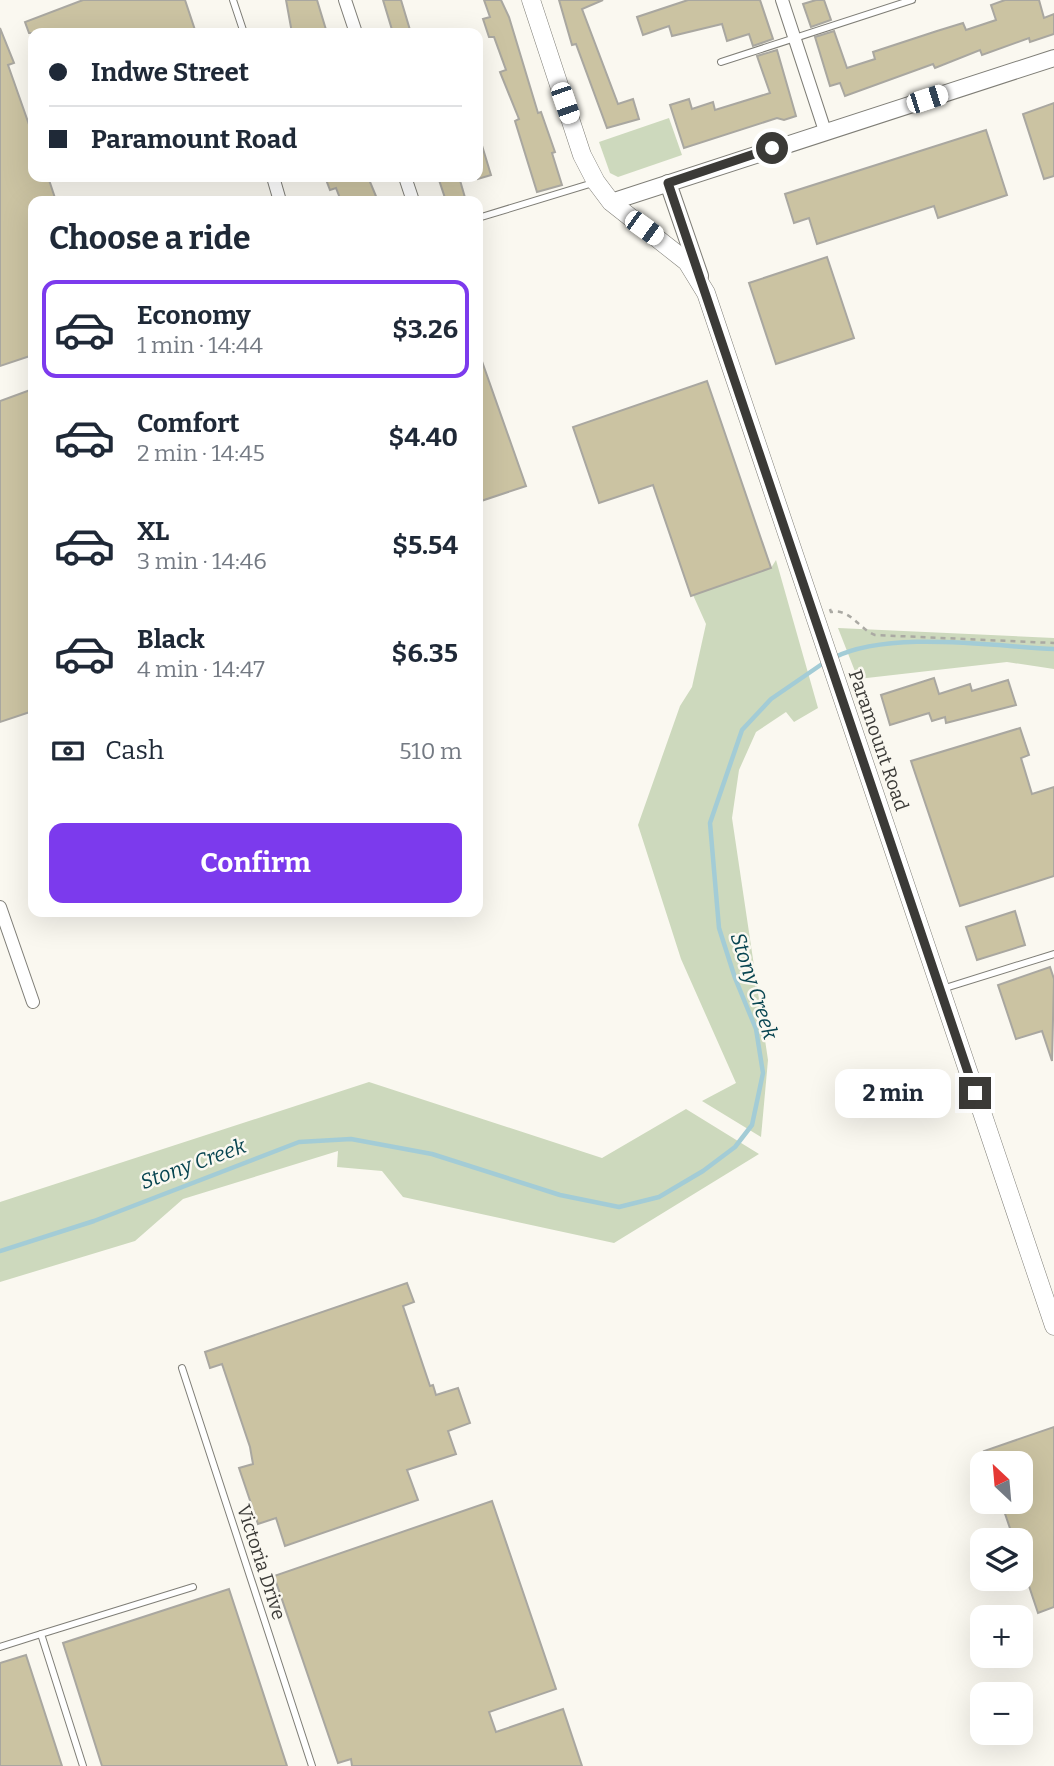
<!DOCTYPE html>
<html lang="en">
<head>
<meta charset="utf-8">
<style>
  body { margin:0; font-family:Bitter,serif; background:#f2f2f3; color:#1f2937; height:100vh; display:flex; flex-direction:column; font-size:26px; white-space:nowrap }
  * { box-sizing:border-box; margin:0 }
  p { font-size:23px; color:#747a83 }
  .icon { flex:none; width:38px; height:38px; fill:none; stroke:currentColor; stroke-width:2; stroke-linecap:round; stroke-linejoin:round }
  .map { position:relative; flex:1; overflow:hidden }
  .drawer { position:absolute; left:28px; top:196px; width:455px; height:721px; display:flex; flex-direction:column; background:#fff; border-radius:14px; box-shadow:0 7px 28px #0002 }
  .drawer>* { flex:none }
  .guide { position:absolute; left:28px; top:28px; width:455px; height:154px; border-radius:14px; box-shadow:0 7px 28px #0002; display:grid; align-content:center; height:154px; padding:0 21px; background:#fff }
  .needle { width:46px; rotate:334deg }
  .controls { position:absolute; left:970px; top:1451px; display:grid; gap:14px }
  .controls a { display:grid; place-items:center; width:63px; height:63px; border-radius:14px; background:#fff; box-shadow:0 7px 28px #0002; font-size:35px }
  .end { position:absolute; width:32px; height:32px; margin:-16px; border:9px solid #3b3a37; background:#fff; box-shadow:0 0 0 4px #fff }
  .from { border-radius:50% }
  .bubble { position:absolute; height:49px; border-radius:14px; background:#fff; box-shadow:0 7px 28px #0002; font-size:23px; font-weight:700; line-height:49px; text-align:center }
  .car { position:absolute; width:21px; height:42px; margin:-21px -10px; border-radius:9px; box-shadow:0 0 5px 2px #0007; background:linear-gradient(#fff 24%,#345 0 40%,#fff 0 76%,#345 0 86%,#fff 0) }
  .guide b { display:flex; align-items:center; gap:24px; height:66px; font-size:26px }
  .guide b+b { border-top:2px solid #e0e1e3 }
  .guide i { width:18px; height:18px; background:#1f2937 }
  ul { padding:0; list-style:none }
  li { display:flex; align-items:center; gap:21px; height:98px; margin:0 14px 10px; padding:0 7px; border:4px solid transparent; border-radius:14px }
  li div { flex:1 }
  li b { display:block; font-size:26px }
  li em { font-style:normal; font-weight:700 }
  li.on { border-color:#7c3aed }
  li>.icon { width:63px; height:63px; stroke-width:1.5 }
  h2 { padding:0 21px; font-size:32px; line-height:84px }
  .pay { display:flex; align-items:center; gap:18px; height:77px; padding:0 21px; font-size:26px }
  .pay p { margin-inline-start:auto }
  .button { display:flex; gap:14px; margin-top:auto; padding:14px 21px }
  .button a { flex:1; height:80px; border-radius:14px; background:#7c3aed; color:#fff; font-size:28px; font-weight:700; line-height:80px; text-align:center }
  .map>svg:first-child { display:block }
</style>
</head>
<body>
<div class="map">
<svg width="1054" height="1766" viewBox="0 0 1054 1766">
  <rect width="100%" height="100%" fill="#faf8f0"/>
  <g fill="#cdd9bd">
    <polygon points="669,118 682,155 618,177 610,173 599,142"/>
    <polygon points="776,560 818,708 794,722 786,712 756,732 739,770 732,818 768,1060 761,1137 702,1101 736,1083 681,959 638,825 680,706 692,687 706,624 693,595 771,568"/>
    <polygon points="838,628 1054,638 1054,669 1007,662 858,679"/>
    <polygon points="369,1082 602,1158 686,1109 759,1154 614,1243 403,1197 382,1171 337,1167 338,1151 183,1199 135,1241 0,1282 0,1202"/>
  </g>
  <g fill="none" stroke-linecap="round" stroke-linejoin="round">
    <g stroke="#a3ccd6" stroke-width="4.5">
      <path d="M833 658C889 630 991 646 1054 649"/>
      <polyline points="0,1251 94,1221 299,1142 351,1139 432,1154 560,1195 619,1207 659,1197 703,1171 735,1147 752,1125 763,1073 756,1029 735,978 719,928 710,823 742,730 771,699 825,662"/>
    </g>
  </g>
  <g fill="#cbc3a2" stroke="#a9a7a0" stroke-width="2">
    <polygon points="83,0 185,0 196,33 29,33 25,22"/>
    <polygon points="286,0 317,0 327,33 292,33"/>
    <polygon points="383,0 401,0 410,30 393,33"/>
    <polygon points="484,0 501,0 509,17 538,113 541,112 555,152 552,153 562,185 537,192 515,121 519,119 500,72 506,70 494,37 489,37 483,19 490,17"/>
    <polygon points="559,0 603,0 582,9 618,104 633,99 639,119 607,128 576,44 572,45"/>
    <polygon points="688,0 760,0 773,39 753,46 749,34 727,41 722,24 672,36 669,26 643,35 637,17"/>
    <polygon points="816,0 824,0 831,20 811,27 803,4"/>
    <polygon points="1005,0 1039,0 1044,18 1054,14 1054,34 1030,42 1029,38 982,55 980,50 935,68 933,64 845,96 840,83 830,86 815,37 834,31 847,68 875,59 873,52 937,31 963,23 966,30 996,20 991,5"/>
    <polygon points="0,28 14,63 8,65 33,136 33,177 48,177 56,201 33,201 33,355 0,366"/>
    <polygon points="777,50 796,116 784,120 777,118 684,148 670,105 689,99 692,109 713,102 715,110 770,93 757,56"/>
    <polygon points="1054,103 1054,176 1044,179 1023,114"/>
    <polygon points="986,130 1007,195 938,218 934,206 817,244 809,218 794,223 785,194"/>
    <polygon points="478,139 480,139 491,175 478,179"/>
    <polygon points="325,177 368,177 378,201 341,201 336,188 330,190"/>
    <polygon points="438,177 459,177 466,201 446,201"/>
    <polygon points="827,257 854,338 776,364 749,283"/>
    <polygon points="478,350 526,486 478,502"/>
    <polygon points="707,381 771,568 691,596 653,485 599,503 573,427"/>
    <polygon points="33,389 33,711 0,722 0,401"/>
    <polygon points="934,678 939,694 970,684 972,691 1008,680 1016,705 946,723 945,717 932,721 929,713 890,725 881,695"/>
    <polygon points="1020,728 1029,755 1021,758 1032,794 1054,787 1054,876 960,906 911,761"/>
    <polygon points="1015,911 1025,945 977,960 966,927"/>
    <polygon points="1050,967 1054,979 1052,1061 1042,1031 1016,1039 998,985"/>
    <polygon points="407,1283 414,1302 403,1306 430,1386 433,1385 436,1395 458,1388 470,1423 448,1431 456,1454 407,1470 418,1500 285,1546 276,1518 258,1524 239,1468 253,1464 250,1447 222,1364 210,1368 205,1352"/>
    <polygon points="1054,1427 1054,1607 1038,1613 1020,1559 1020,1540 1014,1540 1001,1502 1020,1502 1020,1463 988,1463 984,1451"/>
    <polygon points="492,1501 556,1689 489,1712 496,1732 563,1709 582,1766 352,1766 351,1759 338,1763 274,1576"/>
    <polygon points="229,1589 287,1766 102,1766 63,1643"/>
    <polygon points="26,1655 62,1766 0,1766 0,1663"/>
  </g>
  <g fill="none" stroke-linecap="round" stroke-linejoin="round">
    <g stroke="#7f7e77" stroke-width="8">
      <g id="lane">
        <polyline points="233,0 244,33"/>
        <polyline points="721,62 912,0"/>
        <polyline points="478,218 593,183"/>
        <polyline points="942,989 1054,954"/>
        <polyline points="182,1368 312,1766"/>
        <polyline points="0,1647 41,1634"/>
        <polyline points="83,1766 41,1634 193,1587"/>
      </g>
    </g>
    <g stroke="#7f7e77" stroke-width="14">
      <g id="street">
        <polyline points="345,0 356,33"/>
        <polyline points="782,0 825,131"/>
        <polyline points="273,177 280,201"/>
        <polyline points="405,177 413,201"/>
        <polyline points="0,907 33,1002"/>
      </g>
    </g>
    <g stroke="#7f7e77" stroke-width="18">
      <g id="secondary">
        <polyline points="668,183 700,276"/>
        <polyline points="611,202 1054,58"/>
      </g>
    </g>
    <g stroke="#7f7e77" stroke-width="19">
      <polyline id="primary" points="531,0 582,155 596,182 611,202 687,262 706,293 1054,1326"/>
    </g>
    <path stroke="#aaa9a3" stroke-width="2.5" stroke-dasharray="5 5" stroke-linecap="butt" d="M830 609 831 612C850 608 859 629 875 635L1054 643"/>
    <use href="#lane" stroke="#fff" stroke-width="6"/>
    <use href="#street" stroke="#fff" stroke-width="12"/>
    <use href="#secondary" stroke="#fff" stroke-width="16"/>
    <use href="#primary" stroke="#fff" stroke-width="18"/>
  </g>
  <g fill="none" stroke-linecap="round" stroke-linejoin="round">
    <polyline stroke="#3b3a37" stroke-width="9" points="772,148 668,183 975,1093"/>
  </g>
  <g text-anchor="middle" stroke-width="5" stroke-linejoin="round" paint-order="stroke">
    <g font-size="19" fill="#3b3a37" stroke="#faf8f0">
      <text transform="translate(879 740) rotate(71)" y="7">Paramount Road</text>
      <text transform="translate(262 1562) rotate(72)" y="7">Victoria Drive</text>
    </g>
    <g font-size="21" font-style="italic" fill="#084551" stroke="#faf8f0">
      <text transform="translate(754 986) rotate(72)" y="7">Stony Creek</text>
      <text transform="translate(193 1164) rotate(-20)" y="7">Stony Creek</text>
    </g>
  </g>
</svg>
<div class="controls">
<a><svg class="needle" viewBox="-14 -14 28 28"><path d="M0-13l5 13h-10z" fill="#e53935"/><path d="M0 13l5-13h-10z" fill="#747a83"/></svg></a>
<a><svg class="icon" aria-label="layers" viewBox="0 0 24 24"><path d="M12 4l9 5-9 5-9-5zM3 14l9 5 9-5"/></svg></a>
<a>+</a>
<a>−</a>
</div>
<i class="end from" style="left:772px;top:148px"></i>
<i class="end" style="left:975px;top:1093px"></i>
<div class="bubble" style="left:835px;top:1069px;width:116px">2 min</div>
<i class="car" style="left:927px;top:99px;rotate:72deg"></i>
<i class="car" style="left:565px;top:103px;rotate:161deg"></i>
<i class="car" style="left:644px;top:228px;rotate:126deg"></i>
<div class="guide">
<b><i class="from"></i>Indwe Street</b>
<b><i></i>Paramount Road</b>
</div>
<section class="drawer">
<h2>Choose a ride</h2>
<ul>
<li class="on"><svg class="icon" aria-label="car" viewBox="0 0 24 24"><path d="M5 17H2v-5l4-1 3-4h7l3 4 3 1v5h-3M9 17h6M6 11h13"/><circle cx="7" cy="17" r="2"/><circle cx="17" cy="17" r="2"/></svg><div><b>Economy</b><p>1 min · 14:44</p></div><em>$3.26</em></li>
<li><svg class="icon" aria-label="car" viewBox="0 0 24 24"><path d="M5 17H2v-5l4-1 3-4h7l3 4 3 1v5h-3M9 17h6M6 11h13"/><circle cx="7" cy="17" r="2"/><circle cx="17" cy="17" r="2"/></svg><div><b>Comfort</b><p>2 min · 14:45</p></div><em>$4.40</em></li>
<li><svg class="icon" aria-label="car" viewBox="0 0 24 24"><path d="M5 17H2v-5l4-1 3-4h7l3 4 3 1v5h-3M9 17h6M6 11h13"/><circle cx="7" cy="17" r="2"/><circle cx="17" cy="17" r="2"/></svg><div><b>XL</b><p>3 min · 14:46</p></div><em>$5.54</em></li>
<li><svg class="icon" aria-label="car" viewBox="0 0 24 24"><path d="M5 17H2v-5l4-1 3-4h7l3 4 3 1v5h-3M9 17h6M6 11h13"/><circle cx="7" cy="17" r="2"/><circle cx="17" cy="17" r="2"/></svg><div><b>Black</b><p>4 min · 14:47</p></div><em>$6.35</em></li>
</ul>
<div class="pay"><svg class="icon" aria-label="cash" viewBox="0 0 24 24"><path d="M3 7h18v10H3z"/><circle cx="12" cy="12" r="2"/></svg>Cash<p>510 m</p></div>
<div class="button"><a>Confirm</a></div>
</section>
</div>
</body>
</html>
